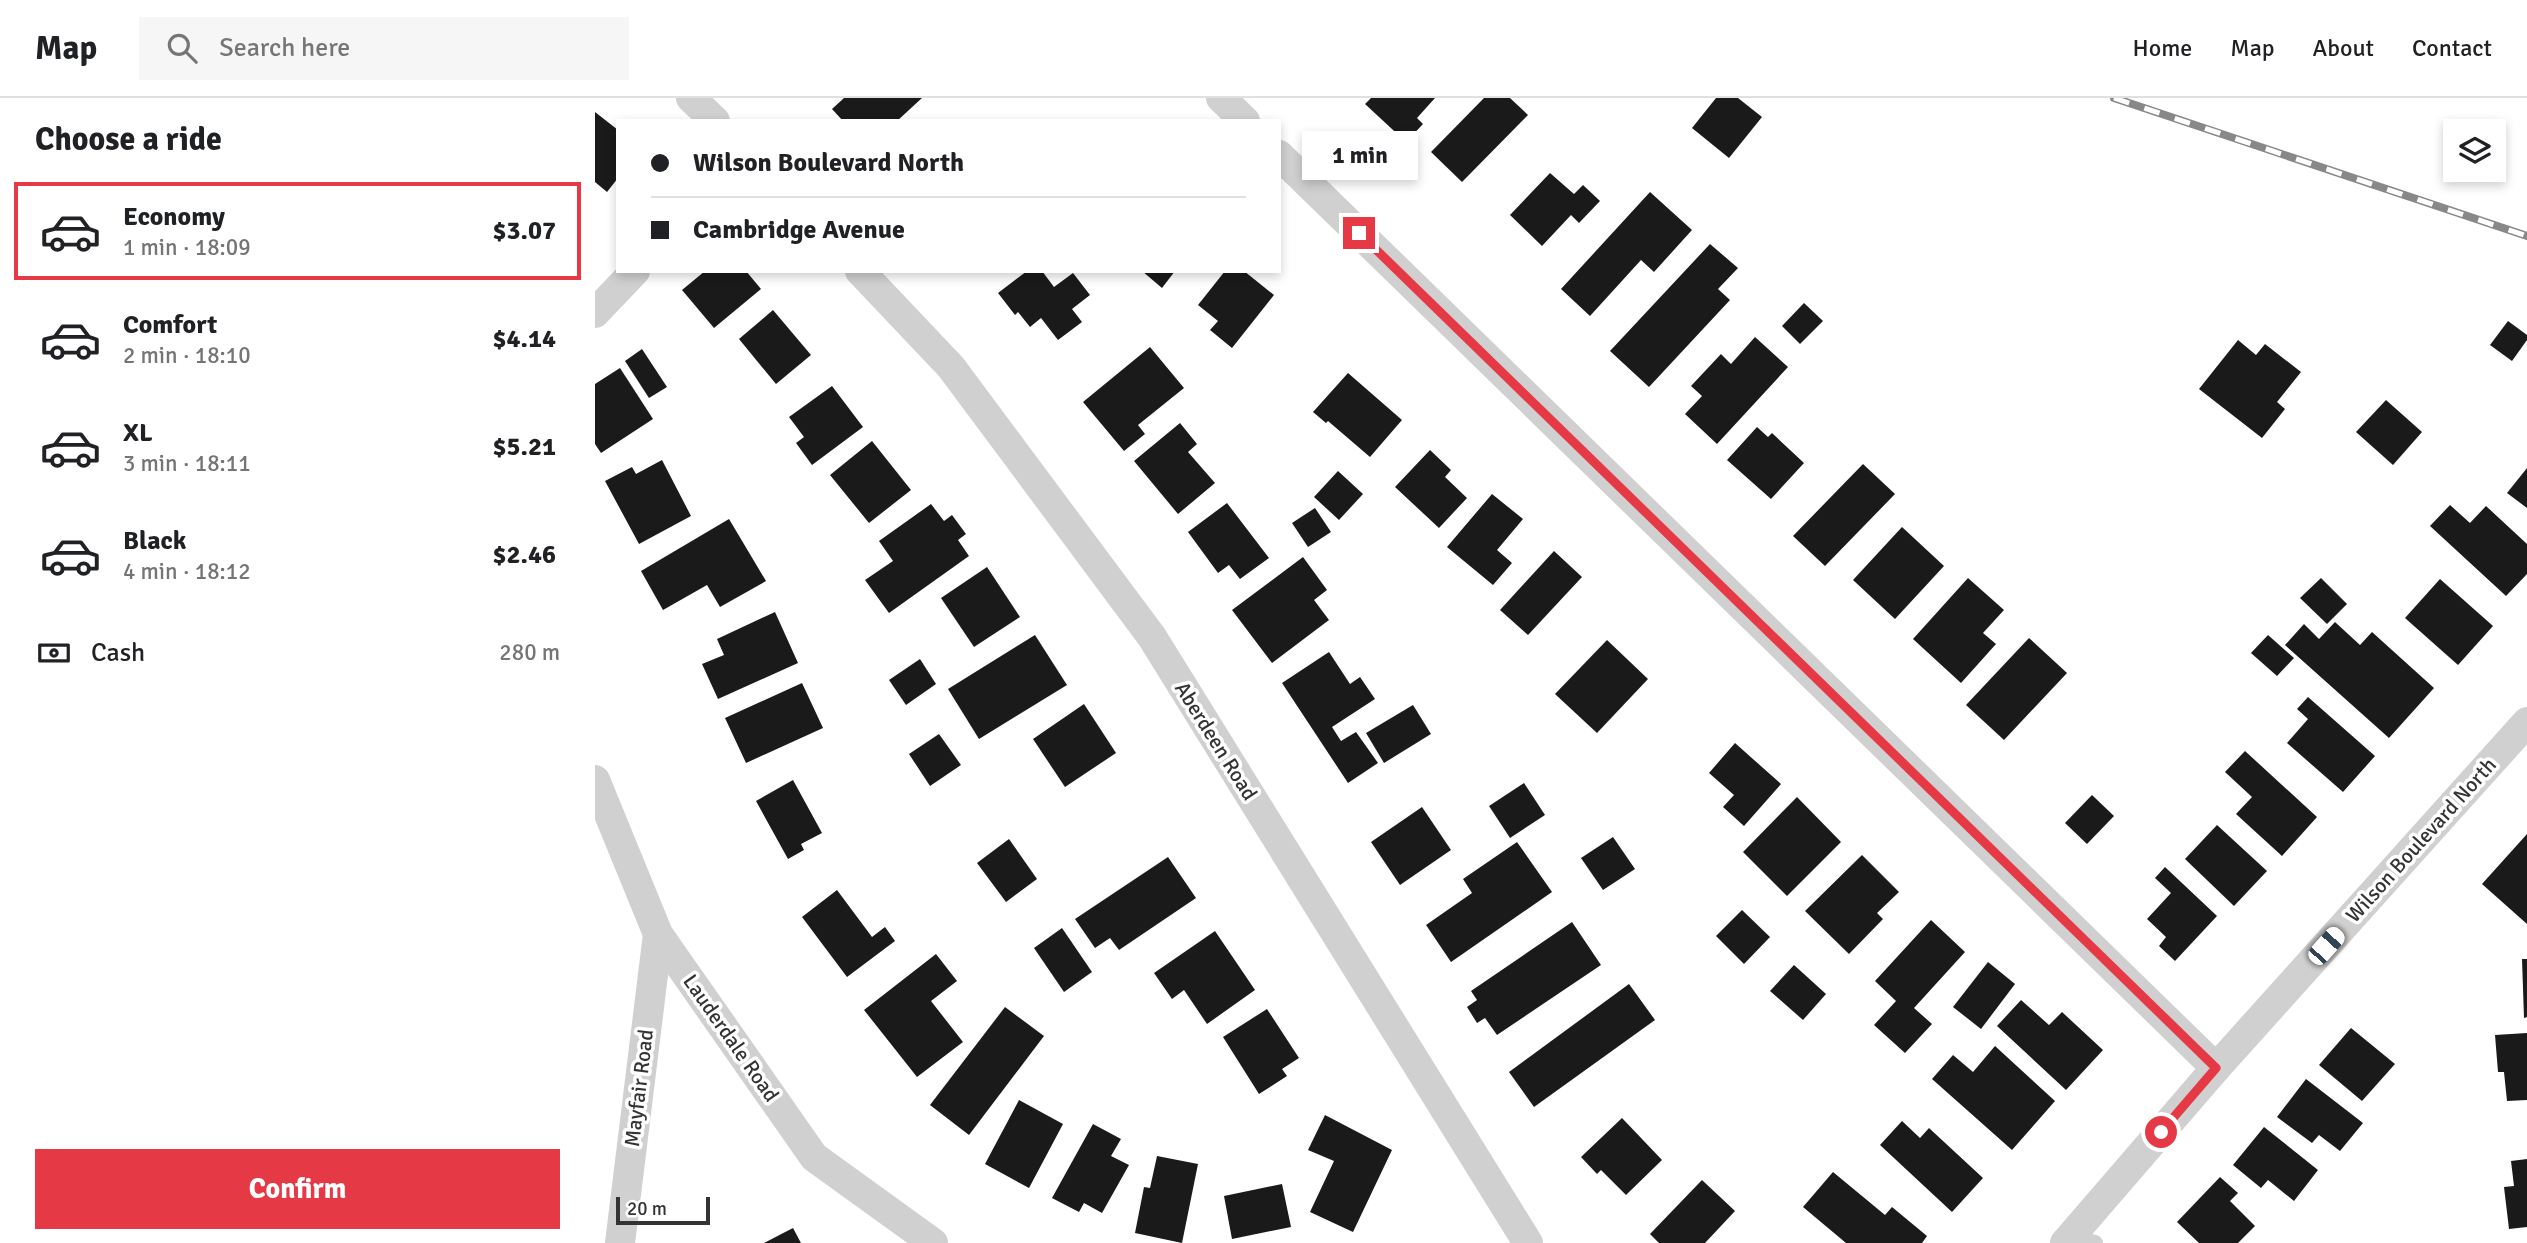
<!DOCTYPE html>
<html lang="en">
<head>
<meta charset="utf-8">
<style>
  body { margin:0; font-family:Signika,sans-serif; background:#f6f6f6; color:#202124; height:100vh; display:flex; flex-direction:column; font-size:26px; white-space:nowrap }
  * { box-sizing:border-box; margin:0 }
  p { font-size:23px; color:#757577 }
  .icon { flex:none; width:38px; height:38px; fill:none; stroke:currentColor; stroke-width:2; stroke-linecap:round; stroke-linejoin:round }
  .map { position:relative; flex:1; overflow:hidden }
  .details { display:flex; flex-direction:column; background:#fff; width:595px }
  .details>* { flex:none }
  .hud { position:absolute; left:21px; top:21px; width:665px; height:154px; border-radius:0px; box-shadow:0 4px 10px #0003; display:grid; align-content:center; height:154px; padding:0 35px; background:#fff }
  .tools { position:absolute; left:1848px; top:21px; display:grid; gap:14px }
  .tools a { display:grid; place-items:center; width:63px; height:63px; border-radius:0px; background:#fff; box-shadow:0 4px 10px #0003; font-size:35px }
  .scale { position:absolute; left:21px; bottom:18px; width:94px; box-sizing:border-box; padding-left:7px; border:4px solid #333; border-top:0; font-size:19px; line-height:24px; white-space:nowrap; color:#333; -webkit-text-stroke:5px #fff; paint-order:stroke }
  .end { position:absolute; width:32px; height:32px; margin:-16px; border:9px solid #e63946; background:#fff; box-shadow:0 0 0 4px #fff }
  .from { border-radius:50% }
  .bubble { position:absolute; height:49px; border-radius:0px; background:#fff; box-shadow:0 4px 10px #0003; font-size:23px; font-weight:800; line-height:49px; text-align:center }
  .car { position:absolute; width:21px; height:42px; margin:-21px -10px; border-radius:9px; box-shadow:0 0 5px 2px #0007; background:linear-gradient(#fff 24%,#345 0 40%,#fff 0 76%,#345 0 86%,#fff 0) }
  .hud b { display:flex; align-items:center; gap:24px; height:66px; font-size:26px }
  .hud b+b { border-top:2px solid #e0e0e0 }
  .hud i { width:18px; height:18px; background:#202124 }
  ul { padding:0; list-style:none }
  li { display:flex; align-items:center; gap:21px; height:98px; margin:0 14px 10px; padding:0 21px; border:4px solid transparent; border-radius:0px }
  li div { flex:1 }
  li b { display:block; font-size:26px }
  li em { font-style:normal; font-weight:800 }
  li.selected { border-color:#e63946 }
  li>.icon { width:63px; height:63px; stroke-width:1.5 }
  h2 { padding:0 35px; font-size:32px; line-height:84px }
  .pay { display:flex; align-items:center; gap:18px; height:77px; padding:0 35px; font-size:26px }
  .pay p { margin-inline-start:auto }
  .primary-button { display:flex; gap:14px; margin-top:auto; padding:14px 35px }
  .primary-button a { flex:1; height:80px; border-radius:0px; background:#e63946; color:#fff; font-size:28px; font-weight:800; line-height:80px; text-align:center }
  header { display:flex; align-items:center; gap:42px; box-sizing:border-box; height:98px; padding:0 35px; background:#fff; border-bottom:2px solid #e0e0e0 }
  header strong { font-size:33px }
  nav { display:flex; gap:38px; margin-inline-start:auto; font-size:24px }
  .search { width:490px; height:63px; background:#f6f6f6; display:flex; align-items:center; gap:18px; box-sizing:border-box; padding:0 24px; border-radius:0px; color:#757577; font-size:26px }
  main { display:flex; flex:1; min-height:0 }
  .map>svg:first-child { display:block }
</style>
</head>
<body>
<header>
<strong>Map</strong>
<div class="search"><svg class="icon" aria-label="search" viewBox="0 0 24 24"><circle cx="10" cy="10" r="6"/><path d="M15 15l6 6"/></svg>Search here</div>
<nav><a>Home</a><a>Map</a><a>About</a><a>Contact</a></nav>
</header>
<main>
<section class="details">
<h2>Choose a ride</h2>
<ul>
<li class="selected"><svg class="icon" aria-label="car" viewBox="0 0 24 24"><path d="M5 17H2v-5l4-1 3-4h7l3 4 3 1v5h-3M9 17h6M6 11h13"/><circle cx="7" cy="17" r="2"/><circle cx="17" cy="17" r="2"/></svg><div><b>Economy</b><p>1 min · 18:09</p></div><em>$3.07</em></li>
<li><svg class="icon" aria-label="car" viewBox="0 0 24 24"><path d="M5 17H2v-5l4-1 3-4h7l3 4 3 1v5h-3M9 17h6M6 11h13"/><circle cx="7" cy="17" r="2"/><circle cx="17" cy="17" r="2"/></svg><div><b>Comfort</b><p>2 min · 18:10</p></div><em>$4.14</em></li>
<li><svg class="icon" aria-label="car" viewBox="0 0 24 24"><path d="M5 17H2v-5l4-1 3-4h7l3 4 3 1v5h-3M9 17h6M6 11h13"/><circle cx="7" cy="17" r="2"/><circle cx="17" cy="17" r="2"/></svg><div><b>XL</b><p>3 min · 18:11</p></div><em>$5.21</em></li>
<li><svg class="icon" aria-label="car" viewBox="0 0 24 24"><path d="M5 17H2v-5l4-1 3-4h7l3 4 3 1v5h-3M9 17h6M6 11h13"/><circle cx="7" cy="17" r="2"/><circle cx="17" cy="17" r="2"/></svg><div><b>Black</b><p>4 min · 18:12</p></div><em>$2.46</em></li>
</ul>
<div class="pay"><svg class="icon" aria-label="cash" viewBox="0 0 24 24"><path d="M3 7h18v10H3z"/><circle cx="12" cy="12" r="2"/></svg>Cash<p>280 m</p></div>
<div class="primary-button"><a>Confirm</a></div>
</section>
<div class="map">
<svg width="1932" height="1145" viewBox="0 0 1932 1145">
  <rect width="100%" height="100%" fill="#fff"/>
  <g fill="#1a1a1a">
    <polygon points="249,0 327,0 302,23 248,23 237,11"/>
    <polygon points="776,0 840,0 822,20 828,26 811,44 770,6"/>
    <polygon points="889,0 915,0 933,17 867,84 836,54"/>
    <polygon points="1121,0 1143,0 1167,19 1134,60 1097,30"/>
    <polygon points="0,14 23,32 23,80 12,94 0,84"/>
    <polygon points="955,75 979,96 988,87 1005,103 984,125 976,117 947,148 915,117"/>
    <polygon points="1055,94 1097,132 1059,174 1046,162 995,218 966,191"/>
    <polygon points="1115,146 1143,170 1123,191 1135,202 1054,289 1015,253"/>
    <polygon points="110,173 151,173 166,191 119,230 87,192"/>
    <polygon points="432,173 447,173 459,189 478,175 495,197 477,211 487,224 463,242 446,220 435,229 423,214 420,217 403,195"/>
    <polygon points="547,173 580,173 567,190"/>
    <polygon points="630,173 649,173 679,197 637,250 615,232 623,223 603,207"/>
    <polygon points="1209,205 1228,223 1205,246 1187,228"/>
    <polygon points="178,212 216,257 181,286 144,241"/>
    <polygon points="1913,223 1932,237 1932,242 1917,263 1895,247"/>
    <polygon points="1160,239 1193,269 1122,346 1090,316 1107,298 1096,288 1126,256 1136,266"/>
    <polygon points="1643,242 1661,257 1670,246 1706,274 1682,304 1690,311 1667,340 1604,291"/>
    <polygon points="555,249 589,290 543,327 550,336 529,353 488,304"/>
    <polygon points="47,251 72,289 54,300 30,263"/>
    <polygon points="25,270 58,321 6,355 0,346 0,286"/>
    <polygon points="753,275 807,322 775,359 733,323 731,325 718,314"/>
    <polygon points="237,288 268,329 217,367 201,345 209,339 194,319"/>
    <polygon points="1791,302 1827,334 1798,367 1761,334"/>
    <polygon points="585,325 602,346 593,354 620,385 583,416 539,363"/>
    <polygon points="1162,329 1173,339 1177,335 1209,365 1176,401 1132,362"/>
    <polygon points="277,343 316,392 274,425 235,377"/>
    <polygon points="835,352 856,372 850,379 872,400 844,430 800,389"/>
    <polygon points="67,362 96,418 44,446 10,383 37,369 41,376"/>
    <polygon points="1268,366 1300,396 1230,468 1198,438"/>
    <polygon points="1932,370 1932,410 1912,395"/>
    <polygon points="743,373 768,396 744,422 719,399"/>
    <polygon points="897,396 928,421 902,452 917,465 898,487 852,449"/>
    <polygon points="632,405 674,460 645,481 634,467 623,475 593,434"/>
    <polygon points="336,406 349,423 357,417 371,436 363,442 374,458 294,515 270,482 298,463 284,443"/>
    <polygon points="1855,407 1875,425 1891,408 1932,446 1932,476 1911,498 1835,428"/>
    <polygon points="720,410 736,434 713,449 697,425"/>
    <polygon points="134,421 171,483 125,509 112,487 68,512 46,473"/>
    <polygon points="1307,429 1349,468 1300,521 1258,482"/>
    <polygon points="959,453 987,479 933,537 905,512"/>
    <polygon points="708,459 732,492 719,502 734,522 677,565 637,512"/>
    <polygon points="392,469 425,519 379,549 346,500"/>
    <polygon points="1373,480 1409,512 1388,535 1401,546 1366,585 1318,541"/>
    <polygon points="1726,480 1752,506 1732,526 1705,500"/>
    <polygon points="1845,481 1898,528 1863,567 1810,520"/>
    <polygon points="180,514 203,565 123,601 107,566 129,557 122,541"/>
    <polygon points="1740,524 1765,547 1777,534 1839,590 1794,640 1690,547 1709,526 1724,541"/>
    <polygon points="440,537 472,587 384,641 353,591"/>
    <polygon points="1673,537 1699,560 1682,578 1656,555"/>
    <polygon points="1434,540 1472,575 1409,642 1371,607"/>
    <polygon points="1012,542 1053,581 1002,635 960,596"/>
    <polygon points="734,554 755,586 765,579 780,601 737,629 746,643 761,634 783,665 753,685 687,585"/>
    <polygon points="325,561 341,586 311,607 294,582"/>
    <polygon points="207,585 228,630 151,665 130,620"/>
    <polygon points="1713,599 1780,658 1748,694 1692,645 1713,621 1702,611"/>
    <polygon points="489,606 521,655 470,689 438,641"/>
    <polygon points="818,607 836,636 789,665 771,635"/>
    <polygon points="344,636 366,667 335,688 314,656"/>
    <polygon points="1140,645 1186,686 1149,728 1128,709 1139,697 1114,675"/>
    <polygon points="1650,653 1722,719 1687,758 1641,716 1657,699 1630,674"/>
    <polygon points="198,682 227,735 206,746 209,752 193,761 161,703"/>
    <polygon points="929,685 950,717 915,740 894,708"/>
    <polygon points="1497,697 1519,718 1492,746 1470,725"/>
    <polygon points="1202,699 1246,744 1192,798 1148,754"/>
    <polygon points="827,709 856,752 805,787 776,744"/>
    <polygon points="1622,727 1672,773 1639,808 1590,761"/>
    <polygon points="1932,736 1932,826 1887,786"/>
    <polygon points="1018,739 1040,771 1008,792 986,760"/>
    <polygon points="414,741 442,781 411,804 382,765"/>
    <polygon points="922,744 957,794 856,864 831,827 877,795 868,781"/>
    <polygon points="1267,757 1304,794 1282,815 1288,821 1254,856 1210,813"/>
    <polygon points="573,759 601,800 524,852 515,840 500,850 480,821"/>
    <polygon points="1570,769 1622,818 1580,863 1564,848 1571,839 1552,821 1576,795 1560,780"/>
    <polygon points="242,792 277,839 290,829 300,843 252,879 207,819"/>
    <polygon points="1147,812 1175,839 1149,866 1121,838"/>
    <polygon points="1336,822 1370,854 1319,910 1337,926 1310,955 1279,927 1301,903 1280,883"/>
    <polygon points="977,824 1006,867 902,937 890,920 882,925 872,909 882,902 876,893"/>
    <polygon points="467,830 497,874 469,894 439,850"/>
    <polygon points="620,833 660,892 612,926 589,892 577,901 559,875"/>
    <polygon points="341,856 362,883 336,903 368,944 322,979 269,912"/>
    <polygon points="1927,861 1932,861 1932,919 1929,920"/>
    <polygon points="1393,864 1420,886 1386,931 1358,909"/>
    <polygon points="1199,867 1231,896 1208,922 1175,893"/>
    <polygon points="1034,886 1060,922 939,1009 914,974"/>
    <polygon points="1426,902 1454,927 1467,914 1508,952 1471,992 1402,928"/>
    <polygon points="410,909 449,938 374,1037 335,1007"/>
    <polygon points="672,911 704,960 687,971 692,978 664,996 628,939"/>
    <polygon points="1756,930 1800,966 1767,1003 1724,967"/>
    <polygon points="1932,935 1932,1002 1912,1003 1909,974 1903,974 1900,937"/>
    <polygon points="1400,948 1460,1003 1417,1052 1337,981 1358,957 1378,974"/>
    <polygon points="1711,981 1768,1025 1745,1053 1724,1037 1717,1045 1682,1019"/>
    <polygon points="424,1002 468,1026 434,1090 390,1066"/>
    <polygon points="730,1017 797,1052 758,1134 715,1114 739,1063 713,1052"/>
    <polygon points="1027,1020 1067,1062 1031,1097 1006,1072 1002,1076 986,1059"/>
    <polygon points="1307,1023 1325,1040 1334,1030 1388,1080 1357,1114 1285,1047"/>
    <polygon points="498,1026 526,1041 516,1058 534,1067 507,1115 489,1105 484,1114 457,1100"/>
    <polygon points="1669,1029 1723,1072 1699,1103 1673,1082 1666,1090 1638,1067"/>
    <polygon points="562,1058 603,1066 587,1145 540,1135 549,1089 555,1090"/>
    <polygon points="1932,1061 1932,1129 1914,1131 1909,1089 1919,1088 1916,1063"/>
    <polygon points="1238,1074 1290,1117 1297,1109 1332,1138 1327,1145 1251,1145 1208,1109"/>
    <polygon points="1625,1079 1643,1095 1635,1103 1660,1128 1643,1145 1604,1145 1582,1124"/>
    <polygon points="1107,1082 1140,1113 1110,1145 1064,1145 1055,1136"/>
    <polygon points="687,1086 696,1129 637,1141 629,1098"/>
    <polygon points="198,1130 206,1145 169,1145"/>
  </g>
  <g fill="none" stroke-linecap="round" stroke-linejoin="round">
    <polyline stroke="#d0d0d0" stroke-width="16" points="1476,1139 1500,1145"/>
    <g stroke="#d0d0d0" stroke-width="30">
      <polyline points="96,0 120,23"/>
      <polyline points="626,0 650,23"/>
      <polyline points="684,57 1621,970"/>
      <polyline points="265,173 356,269 557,539 933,1145"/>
      <polyline points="0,215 40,173"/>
      <polyline points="0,682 63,836 219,1059 338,1145"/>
      <polyline points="25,1145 63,836"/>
      <polyline points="1470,1145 1621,970 1932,624"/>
    </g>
    <g stroke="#888" stroke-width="8">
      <polyline id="rail" points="1519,0 1932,138"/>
    </g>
    <use href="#rail" stroke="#fff" stroke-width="5" stroke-dasharray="16" stroke-linecap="butt"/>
  </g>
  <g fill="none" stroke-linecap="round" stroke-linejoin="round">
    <polyline stroke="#e63946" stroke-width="9" points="764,135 1621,970 1566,1034"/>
  </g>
  <g text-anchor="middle" stroke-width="7" stroke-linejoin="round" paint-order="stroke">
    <g font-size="21" fill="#333" stroke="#fff">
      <text transform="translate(621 643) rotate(58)" y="7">Aberdeen Road</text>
      <text transform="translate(1826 742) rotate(-48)" y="7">Wilson Boulevard North</text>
      <text transform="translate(136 940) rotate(55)" y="7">Lauderdale Road</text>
      <text transform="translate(44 990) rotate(-83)" y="7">Mayfair Road</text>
    </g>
  </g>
</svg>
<div class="tools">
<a><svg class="icon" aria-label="layers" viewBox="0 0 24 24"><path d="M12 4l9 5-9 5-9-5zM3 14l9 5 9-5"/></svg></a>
</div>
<div class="scale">20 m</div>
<i class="end from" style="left:1566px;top:1034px"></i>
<i class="end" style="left:764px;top:135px"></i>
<div class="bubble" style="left:707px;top:33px;width:116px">1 min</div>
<i class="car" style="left:1731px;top:848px;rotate:42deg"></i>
<div class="hud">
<b><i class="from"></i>Wilson Boulevard North</b>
<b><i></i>Cambridge Avenue</b>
</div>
</div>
</main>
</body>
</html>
